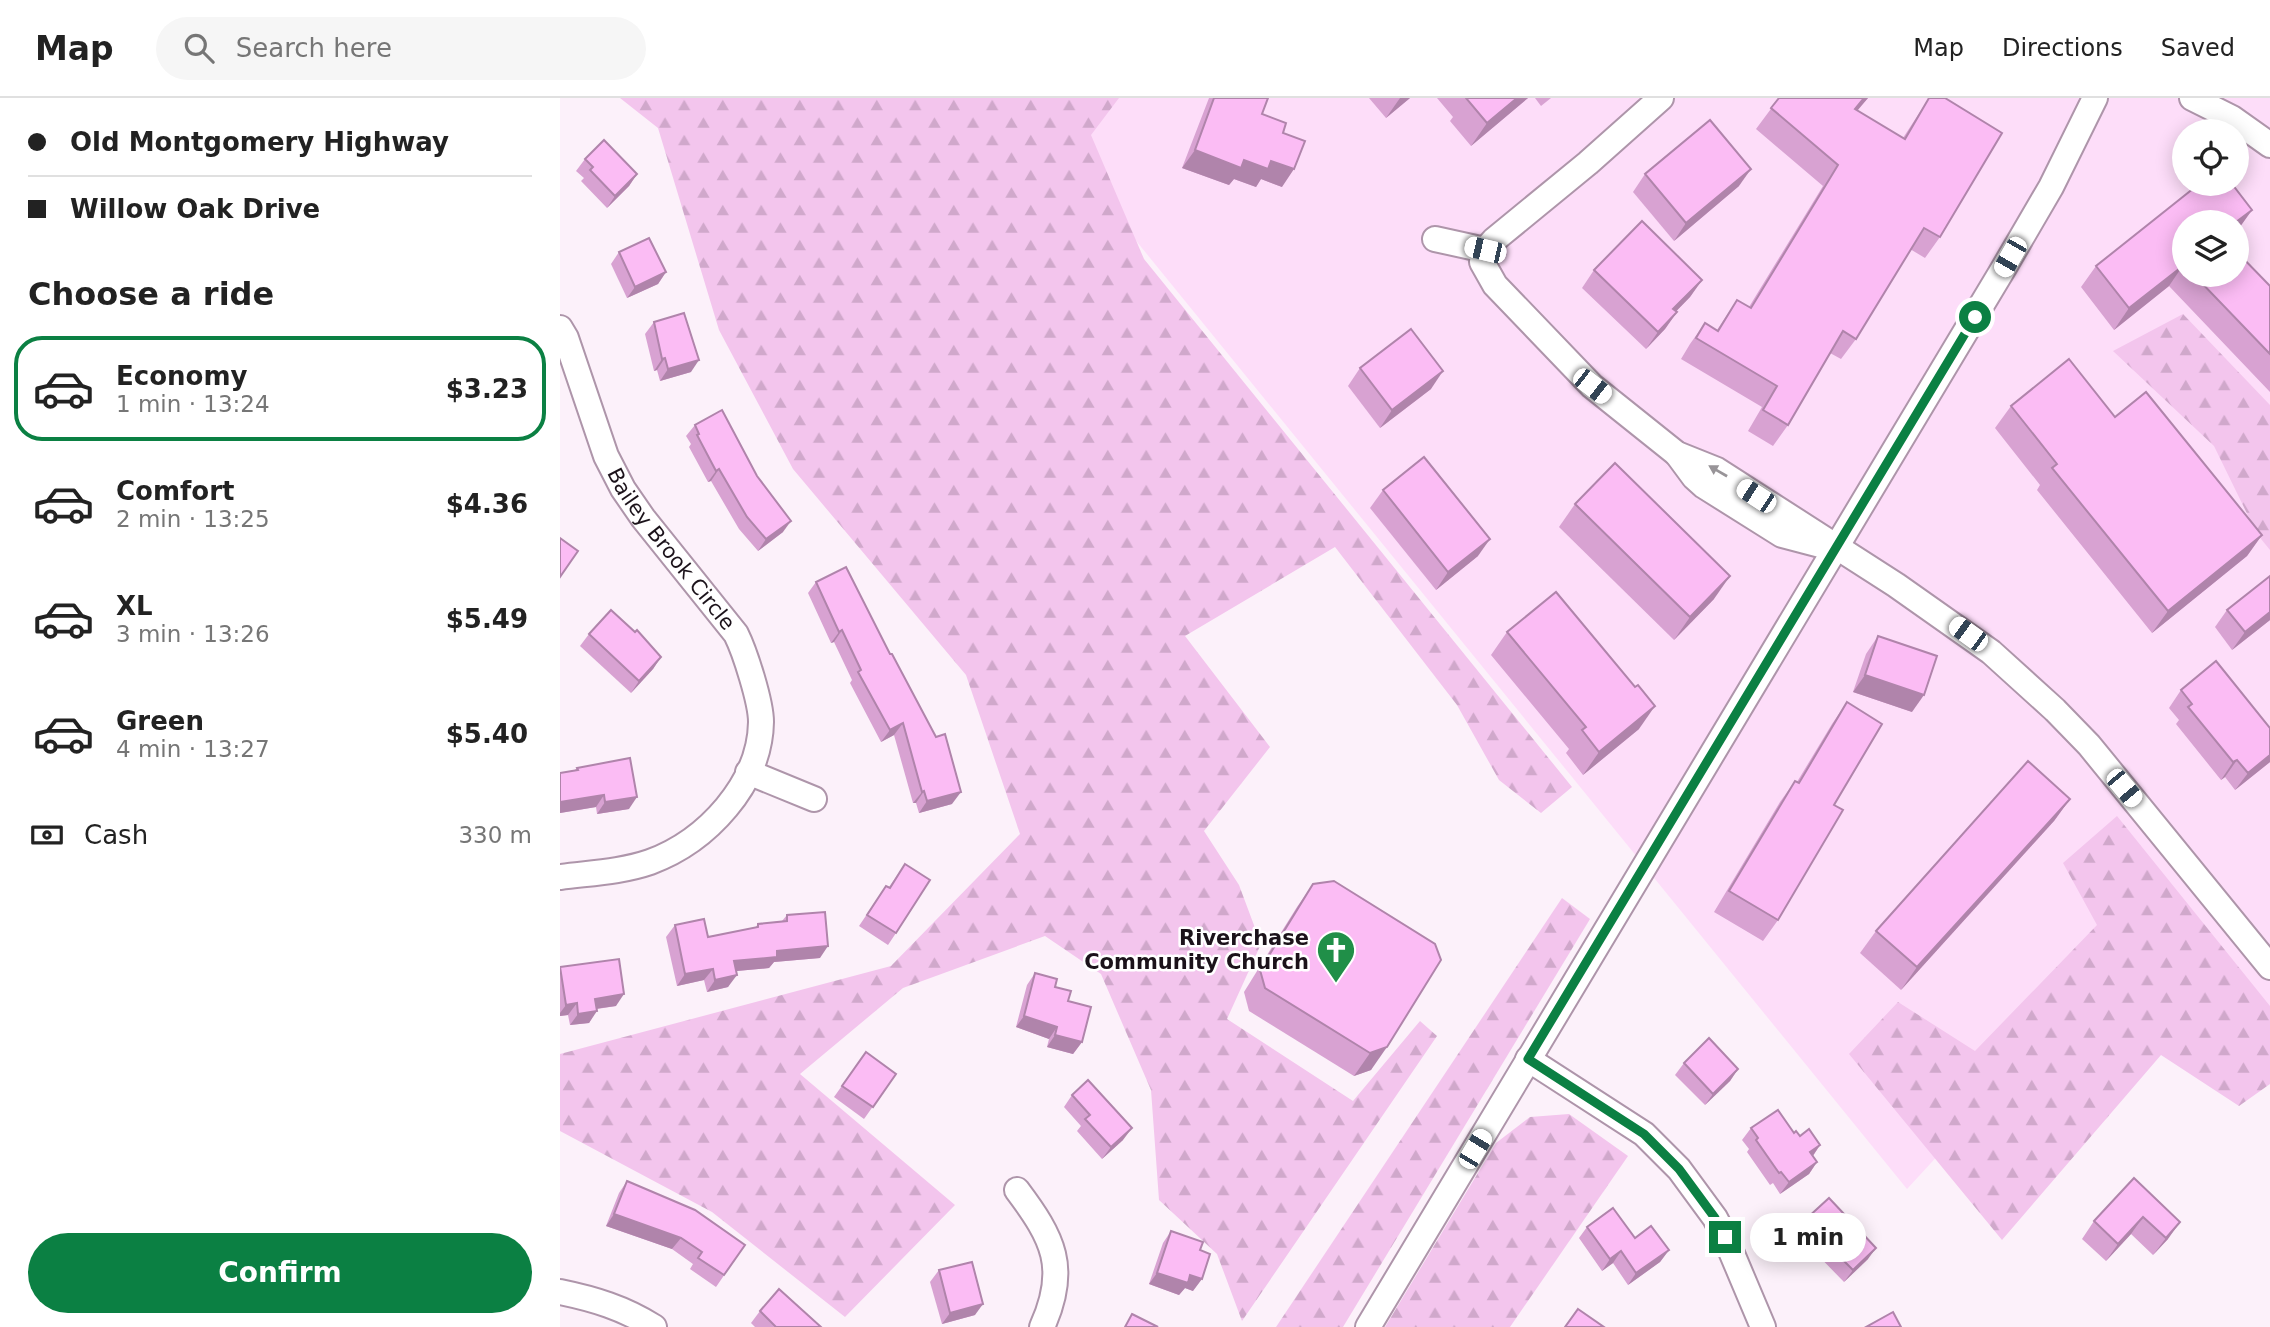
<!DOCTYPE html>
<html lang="en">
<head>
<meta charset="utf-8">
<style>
  body { margin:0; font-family:"DejaVu Sans",sans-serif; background:#f6f6f6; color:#222; height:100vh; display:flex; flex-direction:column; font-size:26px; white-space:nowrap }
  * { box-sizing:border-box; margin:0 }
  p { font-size:23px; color:#767676 }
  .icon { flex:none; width:38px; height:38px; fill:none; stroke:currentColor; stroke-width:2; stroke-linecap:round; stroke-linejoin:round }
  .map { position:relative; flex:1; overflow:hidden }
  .panel { display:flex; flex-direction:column; background:#fff; width:560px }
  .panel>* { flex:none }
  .hud { display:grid; align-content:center; height:154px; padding:0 28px; background:#fff }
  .buttons { position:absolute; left:1612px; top:21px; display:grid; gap:14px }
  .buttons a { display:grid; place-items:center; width:77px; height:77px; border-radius:50%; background:#fff; box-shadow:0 4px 18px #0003; font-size:35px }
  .end { position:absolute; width:32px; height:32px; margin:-16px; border:9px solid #0b8043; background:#fff; box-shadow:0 0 0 4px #fff }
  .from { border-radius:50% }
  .bubble { position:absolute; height:49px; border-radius:24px; background:#fff; box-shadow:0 4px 18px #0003; font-size:23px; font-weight:700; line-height:49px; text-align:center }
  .car { position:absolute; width:21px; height:42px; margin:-21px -10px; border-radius:9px; box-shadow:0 0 5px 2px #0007; background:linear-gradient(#fff 24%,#345 0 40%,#fff 0 76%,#345 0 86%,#fff 0) }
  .hud b { display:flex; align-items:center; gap:24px; height:66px; font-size:26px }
  .hud b+b { border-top:2px solid #e0e0e0 }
  .hud i { width:18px; height:18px; background:#222 }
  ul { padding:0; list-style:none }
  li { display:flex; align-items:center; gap:21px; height:105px; margin:0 14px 10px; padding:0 14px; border:4px solid transparent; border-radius:28px }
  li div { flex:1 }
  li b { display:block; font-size:26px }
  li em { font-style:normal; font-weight:700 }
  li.selected { border-color:#0b8043 }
  li>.icon { width:63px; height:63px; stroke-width:1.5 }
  h2 { padding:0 28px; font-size:32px; line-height:84px }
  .pay { display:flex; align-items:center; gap:18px; height:77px; padding:0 28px; font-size:26px }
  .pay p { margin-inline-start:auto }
  .button { display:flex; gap:14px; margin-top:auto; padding:14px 28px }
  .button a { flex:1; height:80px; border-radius:42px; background:#0b8043; color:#fff; font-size:28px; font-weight:700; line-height:80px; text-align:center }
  header { display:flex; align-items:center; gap:42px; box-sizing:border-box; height:98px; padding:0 35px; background:#fff; border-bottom:2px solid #e0e0e0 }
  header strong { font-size:33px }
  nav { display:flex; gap:38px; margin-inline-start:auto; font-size:24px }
  .search { width:490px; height:63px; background:#f6f6f6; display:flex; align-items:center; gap:18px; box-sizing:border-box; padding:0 24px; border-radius:38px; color:#767676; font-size:26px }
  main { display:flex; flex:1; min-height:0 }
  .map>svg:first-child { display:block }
</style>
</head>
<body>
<header>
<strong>Map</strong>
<div class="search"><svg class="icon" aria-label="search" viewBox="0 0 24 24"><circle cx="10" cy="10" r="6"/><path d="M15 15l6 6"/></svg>Search here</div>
<nav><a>Map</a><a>Directions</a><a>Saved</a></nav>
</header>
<main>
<section class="panel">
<div class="hud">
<b><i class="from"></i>Old Montgomery Highway</b>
<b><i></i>Willow Oak Drive</b>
</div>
<h2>Choose a ride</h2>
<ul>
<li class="selected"><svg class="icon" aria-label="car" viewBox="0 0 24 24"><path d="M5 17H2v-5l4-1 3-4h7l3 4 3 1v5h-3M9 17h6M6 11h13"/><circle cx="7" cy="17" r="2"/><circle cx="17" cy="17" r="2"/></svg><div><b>Economy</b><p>1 min · 13:24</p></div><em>$3.23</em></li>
<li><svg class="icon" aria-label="car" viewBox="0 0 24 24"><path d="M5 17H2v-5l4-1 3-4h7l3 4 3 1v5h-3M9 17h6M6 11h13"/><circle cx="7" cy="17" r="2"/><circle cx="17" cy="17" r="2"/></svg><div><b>Comfort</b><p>2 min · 13:25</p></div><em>$4.36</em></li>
<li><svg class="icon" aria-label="car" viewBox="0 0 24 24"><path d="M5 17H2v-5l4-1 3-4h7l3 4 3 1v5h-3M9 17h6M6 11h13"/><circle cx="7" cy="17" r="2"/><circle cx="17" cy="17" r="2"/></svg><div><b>XL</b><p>3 min · 13:26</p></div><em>$5.49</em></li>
<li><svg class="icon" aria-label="car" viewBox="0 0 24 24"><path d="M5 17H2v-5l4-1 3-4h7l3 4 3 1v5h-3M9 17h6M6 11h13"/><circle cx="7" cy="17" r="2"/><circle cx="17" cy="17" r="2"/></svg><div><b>Green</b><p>4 min · 13:27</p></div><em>$5.40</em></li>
</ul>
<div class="pay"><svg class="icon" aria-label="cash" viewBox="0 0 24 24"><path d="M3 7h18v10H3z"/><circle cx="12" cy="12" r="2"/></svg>Cash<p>330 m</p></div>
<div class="button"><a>Confirm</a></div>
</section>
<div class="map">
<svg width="1710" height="1229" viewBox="0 0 1710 1229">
  <defs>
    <pattern id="forest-firs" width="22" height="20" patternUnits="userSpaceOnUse" patternTransform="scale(1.75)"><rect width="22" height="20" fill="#f3c5ed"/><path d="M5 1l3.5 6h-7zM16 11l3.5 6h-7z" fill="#d0a8cb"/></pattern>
  </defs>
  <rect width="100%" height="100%" fill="#fcf1fa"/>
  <path fill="#fdddf9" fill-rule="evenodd" d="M460 0H1710V931L1607 809 1347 1091ZM1624 33H1676V86H1624ZM1624 124H1676V177H1624Z"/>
  <g fill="url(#forest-firs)">
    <polygon points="60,0 559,0 531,37 584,161 1012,689 981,715 939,682 897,607 775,449 625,538 710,649 644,733 679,787 701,846 667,921 793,1003 860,923 877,938 682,1223 657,1156 599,1102 591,992 541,876 485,838 343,890 240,976 395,1107 285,1219 152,1114 0,1033 0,956 331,868 460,736 406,577 233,371 159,232 98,30"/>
    <polygon points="1623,216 1710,307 1710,452 1697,436 1654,348 1553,253"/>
    <polygon points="1557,718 1710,908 1710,986 1679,1008 1601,957 1442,1142 1289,956 1338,904 1415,953 1537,827 1503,765"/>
    <polygon points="1002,800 1030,821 783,1229 716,1229"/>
    <polygon points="1009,1016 1068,1058 950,1229 825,1229 936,1045 970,1019"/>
  </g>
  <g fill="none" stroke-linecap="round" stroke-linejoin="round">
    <g stroke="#ae95aa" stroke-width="28">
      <g id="minor">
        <polyline points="1101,0 1028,65 934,142 925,152 922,164 935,187 1032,288 1117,356 1157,372 1336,487 1431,554 1495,612 1529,647 1710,869"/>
        <polyline points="1632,0 1672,20 1710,47"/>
        <polyline points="875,141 925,152"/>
        <path id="s1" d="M0 230 6 240 46 358 63 391 83 420 176 536C185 554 201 604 201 624 200 686 147 743 90 764 61 774 30 775 0 779"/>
        <polyline points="1117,356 1134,379 1144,388 1222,437 1260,447"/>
        <polyline points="188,674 254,701"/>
        <polyline points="968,961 1084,1036 1119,1071 1155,1120 1165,1139 1203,1229"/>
        <path d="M457 1092C493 1140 509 1170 482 1229"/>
        <path d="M0 1194C34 1201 64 1210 94 1229"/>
        <polyline points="808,1229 1442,173 1491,89 1535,0"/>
      </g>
    </g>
    <use href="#minor" stroke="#fff" stroke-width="24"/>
  </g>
  <g fill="#d8a2d2">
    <polygon points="649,0 708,0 702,16 723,35 722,89 701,81 696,89 674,81 669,87 622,70"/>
    <polygon points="809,0 850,0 826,20"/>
    <polygon points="877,0 968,0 911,48 890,23 893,19"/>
    <polygon points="975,0 991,0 981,8"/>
    <polygon points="1219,0 1308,0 1297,12 1343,40 1369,0 1385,0 1380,139 1365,160 1350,151 1296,241 1281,261 1270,255 1228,327 1213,348 1188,333 1202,309 1121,261 1130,246 1145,225 1157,232 1177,202 1189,209 1263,88 1196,31"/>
    <polygon points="25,61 77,76 69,88 47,110 21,83 24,80 16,73"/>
    <polygon points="1085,76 1179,88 1114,143 1073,94"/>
    <polygon points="1639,86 1672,86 1692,112 1676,134 1676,124 1624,124 1624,177 1676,177 1676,153 1710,188 1710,294 1609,188 1554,232 1521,189 1536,168"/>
    <polygon points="59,154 106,174 98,186 67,200 51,166"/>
    <polygon points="1034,172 1142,182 1130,199 1116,213 1117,214 1105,231 1086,251 1022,190"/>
    <polygon points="94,224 131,274 100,283 97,272 94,273 85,236"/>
    <polygon points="800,270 871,291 820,330 788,288"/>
    <polygon points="1451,308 1555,319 1702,437 1687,458 1592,535 1477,392 1480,387 1435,330"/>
    <polygon points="135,327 223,434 198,453 179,431 151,383 148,384 129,349 131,346 126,338"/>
    <polygon points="823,392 918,458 876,492 810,410"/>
    <polygon points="1015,406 1154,501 1114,542 999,429"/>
    <polygon points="256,484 392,706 359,715 356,705 353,705 334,637 321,644 290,585 292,582 274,544 271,545 248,495"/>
    <polygon points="1667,512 1710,522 1672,552 1655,529"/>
    <polygon points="947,534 1079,631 1023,677 1006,655 1009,651 931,557"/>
    <polygon points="29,536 101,559 93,571 71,595 20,548"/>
    <polygon points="1318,538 1352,614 1293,594 1306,556"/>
    <polygon points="1621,592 1710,664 1675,692 1665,679 1661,682 1616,626 1619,622 1609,610"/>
    <polygon points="1287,604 1274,707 1218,822 1203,843 1154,814 1220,704 1235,683 1237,684 1272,626"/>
    <polygon points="17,670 69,711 37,716 36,709 0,715 0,675 15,672"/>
    <polygon points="1510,701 1494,723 1341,892 1300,855 1316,833"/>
    <polygon points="345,766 336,835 328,847 299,828 326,788 329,789"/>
    <polygon points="753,786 875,846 811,972 794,978 689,913 684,894 737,809"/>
    <polygon points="227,817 260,860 214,864 209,870 176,873 168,889 147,894 144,882 117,888 106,839 115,827 148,839 195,830 198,826 222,823"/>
    <polygon points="0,869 56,908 37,911 29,925 10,927 8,917 0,918"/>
    <polygon points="475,875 495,889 508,903 522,944 513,956 487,949 489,941 456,929 467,887"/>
    <polygon points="306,954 336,976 304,1021 274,999"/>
    <polygon points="1124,965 1178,971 1170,983 1145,1007 1115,977"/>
    <polygon points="512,997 563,1042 542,1061 517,1033 521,1028 504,1009"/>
    <polygon points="1191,1030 1234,1035 1260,1047 1253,1058 1257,1064 1249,1076 1220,1096 1213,1085 1210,1087 1187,1054 1189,1051 1182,1042"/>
    <polygon points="1574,1080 1608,1141 1593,1157 1571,1136 1546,1163 1522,1141 1534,1123"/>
    <polygon points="67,1083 185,1147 156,1189 130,1171 133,1166 112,1151 46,1128 59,1095"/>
    <polygon points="1246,1121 1308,1161 1284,1184 1244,1143 1245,1141 1238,1133"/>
    <polygon points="1027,1129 1075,1140 1109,1152 1100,1164 1068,1187 1053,1165 1042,1173 1019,1140"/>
    <polygon points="611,1133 640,1152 633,1193 625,1190 619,1197 589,1186 603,1145"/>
    <polygon points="379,1172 415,1217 382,1226 370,1184"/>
    <polygon points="200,1213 261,1229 195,1229 191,1225"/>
  </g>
  <g fill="#b084ab">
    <polygon points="840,0 850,0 826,20"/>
    <polygon points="957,0 968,0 911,48 927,25"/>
    <polygon points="1304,0 1308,0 1281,32 1295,11"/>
    <polygon points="635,52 684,62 711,63 734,71 722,89 701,81 696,89 674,81 669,87 622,70"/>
    <polygon points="1191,71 1179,88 1114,143 1126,125"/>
    <polygon points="77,76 69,88 47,110 55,98"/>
    <polygon points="1692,112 1677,133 1676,134 1676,124"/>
    <polygon points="1624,166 1609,188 1554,232 1569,210"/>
    <polygon points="106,174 98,186 67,200 75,189"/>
    <polygon points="1142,182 1130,199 1101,229 1113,211"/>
    <polygon points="1117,214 1105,231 1086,251 1098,234"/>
    <polygon points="105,260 97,272 94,273 102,261"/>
    <polygon points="139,262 131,274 100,283 108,271"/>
    <polygon points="883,273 871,291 820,330 832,312"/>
    <polygon points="159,371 151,383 148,384 156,373"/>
    <polygon points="231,423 223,434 198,453 206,441"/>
    <polygon points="1702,437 1687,458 1592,535 1608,513"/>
    <polygon points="930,441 918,458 876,492 888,474"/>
    <polygon points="1170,478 1154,501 1114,542 1130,519"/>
    <polygon points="1710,514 1710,522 1672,552 1685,534"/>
    <polygon points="282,532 274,544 271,545 279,534"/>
    <polygon points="101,559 93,571 71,595 79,583"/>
    <polygon points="1305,577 1364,597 1352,614 1293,594"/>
    <polygon points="1095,608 1079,631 1023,677 1039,654"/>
    <polygon points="343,625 334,637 321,644 330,632"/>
    <polygon points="1710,657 1710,664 1675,692 1688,675"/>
    <polygon points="1677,662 1665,679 1661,682 1673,664"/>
    <polygon points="364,693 356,705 353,705 362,694"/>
    <polygon points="401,694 392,706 359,715 367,703"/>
    <polygon points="44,697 36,709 0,715 0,704"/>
    <polygon points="77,699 69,711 37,716 45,704"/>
    <polygon points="1510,701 1494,723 1341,892 1357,869"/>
    <polygon points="268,848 260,860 214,864 209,870 166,874 174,863 217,853"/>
    <polygon points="153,871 144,882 117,888 125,876"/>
    <polygon points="177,877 168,889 147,894 155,882"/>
    <polygon points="64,896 56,908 27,912 35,901"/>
    <polygon points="17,905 8,917 0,918 0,915 6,907"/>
    <polygon points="37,913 29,925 10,927 18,916"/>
    <polygon points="464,918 497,929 489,941 456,929"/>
    <polygon points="495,937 522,944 513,956 487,949"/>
    <polygon points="827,949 811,972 794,978 810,955"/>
    <polygon points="1178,971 1170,983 1145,1007 1153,996"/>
    <polygon points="572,1030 563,1042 542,1061 551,1049"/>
    <polygon points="1260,1047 1252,1059 1250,1054"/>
    <polygon points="1257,1064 1249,1076 1220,1096 1229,1084"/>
    <polygon points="54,1116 121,1140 112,1151 46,1128"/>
    <polygon points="1583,1119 1571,1136 1546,1163 1558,1146"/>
    <polygon points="1620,1124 1608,1141 1593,1157 1606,1140"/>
    <polygon points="1316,1150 1308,1161 1284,1184 1293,1172"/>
    <polygon points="1109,1152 1100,1164 1068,1187 1076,1175"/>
    <polygon points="1061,1153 1053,1165 1042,1173 1050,1161"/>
    <polygon points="597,1175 630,1177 642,1181 633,1193 625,1190 619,1197 589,1186"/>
    <polygon points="423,1206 415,1217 382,1226 390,1215"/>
  </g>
  <g fill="#fbbcf4" stroke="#b084ab" stroke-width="2">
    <polygon points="654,0 708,0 702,16 726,25 723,35 745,43 734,71 711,63 708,71 684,62 681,70 635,52"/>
    <polygon points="906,0 957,0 927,25"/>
    <polygon points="1219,0 1304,0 1295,11 1345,41 1369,0 1385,0 1442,35 1380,139 1364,130 1296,241 1283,233 1228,327 1203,312 1217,288 1136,240 1145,225 1158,233 1177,202 1191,210 1278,67 1211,10"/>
    <polygon points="1150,22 1191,71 1126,125 1085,76"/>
    <polygon points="44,42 77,76 55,98 30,72 33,69 25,61"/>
    <polygon points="1639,86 1672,86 1692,112 1676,124 1624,124 1624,167 1569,210 1536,168"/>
    <polygon points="1082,123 1142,182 1113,211 1117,214 1098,234 1034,172"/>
    <polygon points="89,140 106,174 75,189 59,154"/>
    <polygon points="1676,153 1710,188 1710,256 1634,177 1676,177"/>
    <polygon points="124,215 139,262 108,271 105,260 102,261 94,224"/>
    <polygon points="851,231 883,273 832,312 800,270"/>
    <polygon points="1509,261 1555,319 1586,294 1702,437 1608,513 1492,370 1497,366 1451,308"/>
    <polygon points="162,312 197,378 231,423 206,441 187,419 159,371 156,373 137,337 139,336 135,327"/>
    <polygon points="864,359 930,441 888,474 823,392"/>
    <polygon points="1055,365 1170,478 1130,519 1015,406"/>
    <polygon points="0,440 18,453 0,479"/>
    <polygon points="286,469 330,556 332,556 376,639 385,636 401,694 367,703 364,693 362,694 343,625 330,632 298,574 301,572 282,532 279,534 256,484"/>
    <polygon points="1710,478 1710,514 1685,534 1667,512"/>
    <polygon points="996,494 1075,589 1078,587 1095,608 1039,654 1022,632 1026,629 947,534"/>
    <polygon points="51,512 75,534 77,532 101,559 79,583 29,536"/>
    <polygon points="1318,538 1377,558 1364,597 1305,577"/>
    <polygon points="1656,563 1710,630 1710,657 1688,675 1677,662 1673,664 1628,609 1632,606 1621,592"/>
    <polygon points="1287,604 1322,626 1274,707 1283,712 1218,822 1169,793 1235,683 1239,685"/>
    <polygon points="70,660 77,699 45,704 44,697 0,704 0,675 18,672 17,670"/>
    <polygon points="1468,663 1510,701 1357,869 1316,833"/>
    <polygon points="345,766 370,782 336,835 307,817 326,788 330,790"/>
    <polygon points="774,783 875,846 881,862 827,949 810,955 705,890 700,872 753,786"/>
    <polygon points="265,814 268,848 217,853 217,859 174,863 177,877 155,882 153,871 125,876 115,827 144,821 148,839 198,829 198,826 227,823 227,817"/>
    <polygon points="59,861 64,896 35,901 37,913 18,916 17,905 6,907 0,869"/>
    <polygon points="475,875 497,881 495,889 511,893 508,903 531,909 522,944 495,937 497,929 464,918"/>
    <polygon points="1149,940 1178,971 1153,996 1124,965"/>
    <polygon points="306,954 336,976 313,1009 282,988"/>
    <polygon points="528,982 572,1030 551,1049 525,1021 530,1017 512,997"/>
    <polygon points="1218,1012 1234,1035 1236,1033 1240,1038 1249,1031 1260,1047 1250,1054 1257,1064 1229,1084 1221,1074 1219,1075 1196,1042 1198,1040 1191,1030"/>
    <polygon points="1574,1080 1620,1124 1606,1140 1583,1119 1558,1146 1534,1123"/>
    <polygon points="67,1083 135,1112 185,1147 164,1177 138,1160 142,1154 121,1140 54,1116"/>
    <polygon points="1269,1100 1316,1150 1293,1172 1252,1131 1254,1130 1246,1121"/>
    <polygon points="1053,1110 1075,1140 1091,1128 1109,1152 1076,1175 1061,1153 1050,1161 1027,1129"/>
    <polygon points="611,1133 643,1144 640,1152 650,1156 642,1181 630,1177 628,1185 597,1175"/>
    <polygon points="412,1164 423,1206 390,1215 379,1172"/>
    <polygon points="219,1191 261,1229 216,1229 200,1213"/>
    <polygon points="1018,1211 1044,1229 1005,1229"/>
    <polygon points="1333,1214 1341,1229 1306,1229"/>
    <polygon points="572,1216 598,1229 565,1229"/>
  </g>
  <defs><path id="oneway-solid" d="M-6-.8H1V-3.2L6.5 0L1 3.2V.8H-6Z" transform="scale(1.75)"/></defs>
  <use fill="#989498" href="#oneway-solid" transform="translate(1158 373) rotate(-150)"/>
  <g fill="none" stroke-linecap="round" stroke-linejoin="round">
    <polyline stroke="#0b8043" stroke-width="9" points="1165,1139 1155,1120 1119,1071 1084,1036 968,961 1415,219"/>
  </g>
  <defs>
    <g id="church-pin" transform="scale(2.0125)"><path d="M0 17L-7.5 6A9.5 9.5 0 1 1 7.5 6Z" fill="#208f48" stroke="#fff"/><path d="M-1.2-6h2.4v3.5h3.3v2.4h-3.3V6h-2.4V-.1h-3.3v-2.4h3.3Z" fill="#fff"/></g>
  </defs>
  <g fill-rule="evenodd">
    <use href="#church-pin" x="776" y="852"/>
  </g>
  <g text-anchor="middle" stroke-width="5" stroke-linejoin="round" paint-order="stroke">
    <g font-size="21" fill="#1b121a" stroke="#fff">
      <text dy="7" stroke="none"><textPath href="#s1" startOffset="250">Bailey Brook Circle</textPath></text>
    </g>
    <g font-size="21" font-weight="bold" fill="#1b121a" stroke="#fff" text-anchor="end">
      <text x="749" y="847">Riverchase<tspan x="749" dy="24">Community Church</tspan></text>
    </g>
  </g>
</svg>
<div class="buttons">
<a><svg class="icon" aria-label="locate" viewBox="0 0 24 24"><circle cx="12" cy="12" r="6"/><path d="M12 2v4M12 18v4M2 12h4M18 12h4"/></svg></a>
<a><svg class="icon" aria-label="layers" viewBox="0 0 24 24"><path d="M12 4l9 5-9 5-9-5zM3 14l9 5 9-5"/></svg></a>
</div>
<i class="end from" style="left:1415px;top:219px"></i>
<i class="end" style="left:1165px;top:1139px"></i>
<div class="bubble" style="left:1190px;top:1115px;width:116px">1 min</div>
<i class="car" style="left:925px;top:152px;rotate:283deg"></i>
<i class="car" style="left:1450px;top:159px;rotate:210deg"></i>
<i class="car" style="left:1032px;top:288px;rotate:128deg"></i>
<i class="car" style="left:1196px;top:398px;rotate:303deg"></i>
<i class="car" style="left:1408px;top:536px;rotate:306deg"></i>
<i class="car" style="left:1564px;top:690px;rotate:140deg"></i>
<i class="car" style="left:915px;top:1051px;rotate:31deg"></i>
</div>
</main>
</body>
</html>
